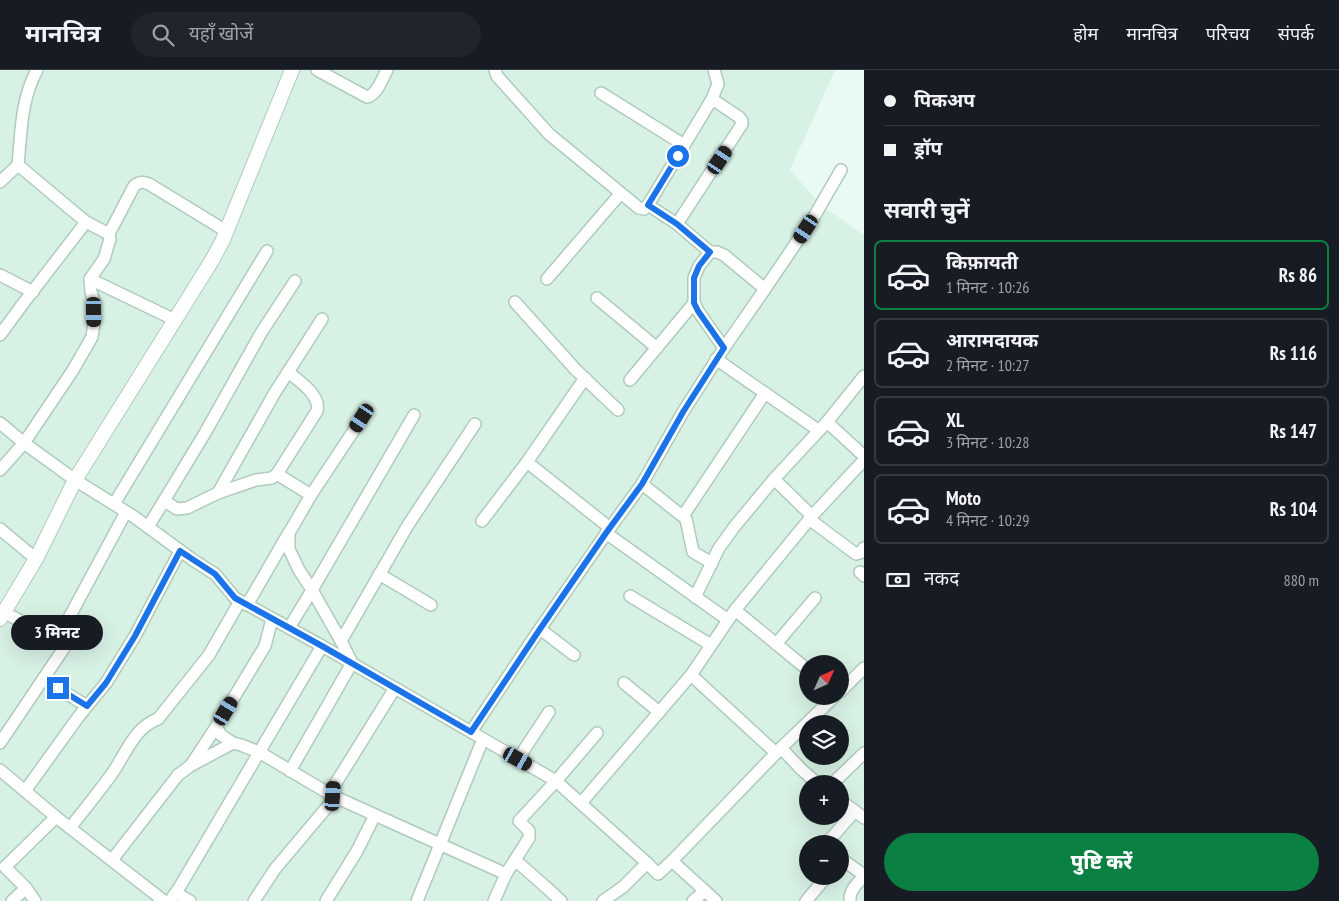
<!DOCTYPE html>
<html lang="hi">
<head>
<meta charset="utf-8">
<style>
  body { margin:0; font-family:"PT Sans Narrow","Noto Sans Devanagari",sans-serif; background:#20242c; color:#f1f3f6; height:100vh; display:flex; flex-direction:column; font-size:19px; white-space:nowrap }
  * { box-sizing:border-box; margin:0 }
  p { font-size:16px; color:#9ea1a6 }
  .icon { flex:none; width:28px; height:28px; fill:none; stroke:currentColor; stroke-width:2; stroke-linecap:round; stroke-linejoin:round }
  .map { position:relative; flex:1; overflow:hidden }
  .panel { display:flex; flex-direction:column; background:#171b24; width:475px }
  .panel>* { flex:none }
  .top-card { display:grid; align-content:center; height:110px; padding:0 20px; background:#171b24 }
  .needle { width:32px; rotate:45deg }
  .buttons { position:absolute; left:799px; top:585px; display:grid; gap:10px }
  .buttons a { display:grid; place-items:center; width:50px; height:50px; border-radius:50%; background:#171b24; box-shadow:0 5px 20px #0002; font-size:25px }
  .end { position:absolute; width:22px; height:22px; margin:-11px; border:6px solid #1a73e8; background:#fff; box-shadow:0 0 0 2px #fff }
  .from { border-radius:50% }
  .bubble { position:absolute; height:35px; border-radius:18px; background:#171b24; box-shadow:0 5px 20px #0002; font-size:16px; font-weight:800; line-height:35px; text-align:center }
  .car { position:absolute; width:15px; height:30px; margin:-15px -8px; border-radius:6px; box-shadow:0 0 4px 1px #0007; background:linear-gradient(#222 24%,#8ab4d8 0 40%,#222 0 76%,#8ab4d8 0 86%,#222 0) }
  .top-card b { display:flex; align-items:center; gap:18px; height:48px; font-size:19px }
  .top-card b+b { border-top:1px solid #363941 }
  .top-card i { width:12px; height:12px; background:#f1f3f6 }
  ul { padding:0; list-style:none }
  li { display:flex; align-items:center; gap:15px; height:70px; margin:0 10px 8px; padding:0 10px; border:2px solid #363941; border-radius:8px }
  li div { flex:1 }
  li b { display:block; font-size:19px }
  li em { font-style:normal; font-weight:800 }
  li.current { border-color:#0b8043 }
  li>.icon { width:45px; height:45px; stroke-width:1.5 }
  h2 { padding:0 20px; font-size:22px; line-height:60px }
  .pay { display:flex; align-items:center; gap:12px; height:55px; padding:0 20px; font-size:19px }
  .pay p { margin-inline-start:auto }
  .primary-button { display:flex; gap:10px; margin-top:auto; padding:10px 20px }
  .primary-button a { flex:1; height:58px; border-radius:30px; background:#0b8043; color:#fff; font-size:20px; font-weight:800; line-height:58px; text-align:center }
  header { display:flex; align-items:center; gap:30px; box-sizing:border-box; height:70px; padding:0 25px; background:#171b24; border-bottom:1px solid #363941 }
  header strong { font-size:24px }
  nav { display:flex; gap:28px; margin-inline-start:auto; font-size:18px }
  .search { width:350px; height:45px; background:#20242c; display:flex; align-items:center; gap:12px; box-sizing:border-box; padding:0 18px; border-radius:28px; color:#9ea1a6; font-size:19px }
  main { display:flex; flex:1; min-height:0 }
  .map>svg:first-child { display:block }
</style>
</head>
<body>
<header>
<strong>मानचित्र</strong>
<div class="search"><svg class="icon" aria-label="search" viewBox="0 0 24 24"><circle cx="10" cy="10" r="6"/><path d="M15 15l6 6"/></svg>यहाँ खोजें</div>
<nav><a>होम</a><a>मानचित्र</a><a>परिचय</a><a>संपर्क</a></nav>
</header>
<main>
<div class="map">
<svg width="864" height="831" viewBox="0 0 864 831">
  <rect width="100%" height="100%" fill="#e8faf3"/>
  <path fill="#d8f1e5" fill-rule="evenodd" d="M0 0H835L790 100 822 136 864 165V831H0ZM808 594H840V626H808ZM808 654H840V686H808ZM808 714H840V746H808ZM808 774H840V806H808Z"/>
  <g fill="none" stroke-linecap="round" stroke-linejoin="round">
    <g stroke="#afcbbb" stroke-width="14">
      <g id="minor">
        <path d="M317 0 367 27C377 25 382 9 387 0"/>
        <polyline points="495,0 497,6 549,64 639,138 644,139 648,135 677,154 710,182 699,196 694,208 694,233 698,241 724,278"/>
        <polyline points="601,23 684,75"/>
        <path d="M0 112 18 95C21 63 21 29 37 0"/>
        <polyline points="648,135 712,29 718,14 714,0"/>
        <polyline points="677,154 742,54 742,51 739,47 712,29"/>
        <path d="M109 164 134 116C140 111 143 112 149 114L226 161"/>
        <polyline points="0,205 33,222"/>
        <polyline points="90,209 175,250"/>
        <polyline points="547,209 620,124"/>
        <polyline points="765,219 815,145 841,100"/>
        <polyline points="597,228 657,278"/>
        <polyline points="515,232 575,299 618,340"/>
        <polyline points="0,265 22,235 86,152"/>
        <polyline points="716,289 818,360"/>
        <polyline points="630,310 694,233"/>
        <polyline points="827,352 864,386"/>
        <polyline points="0,353 24,373 75,410 133,446 193,490 215,504 235,528 322,576"/>
        <polyline points="527,392 585,308"/>
        <polyline points="0,400 24,373 73,300 92,267 94,253 94,231 91,222 90,209 104,189 110,169 109,164 86,152 18,95"/>
        <polyline points="277,404 311,425 289,463 289,479 299,500 312,520 289,558"/>
        <polyline points="774,409 827,352 864,306"/>
        <polyline points="642,414 686,449 693,482 712,493"/>
        <polyline points="218,423 274,324 322,249"/>
        <polyline points="311,425 362,348"/>
        <path d="M164 431 177 439 187 438 218 423 256 410 272 408 277 404 317 341C321 325 299 311 288 302"/>
        <polyline points="114,434 267,181"/>
        <polyline points="683,446 765,323"/>
        <polyline points="809,449 856,484 860,483 864,478"/>
        <polyline points="148,457 205,363 261,263 295,211"/>
        <polyline points="610,458 642,414 683,342 724,278 765,219 724,185 717,182 710,182"/>
        <polyline points="0,459 36,489"/>
        <polyline points="606,463 728,550"/>
        <polyline points="860,502 864,506"/>
        <polyline points="379,504 431,535"/>
        <polyline points="630,526 711,575"/>
        <polyline points="695,527 719,478 735,456 774,409 812,446"/>
        <polyline points="247,535 288,464"/>
        <polyline points="735,540 808,600"/>
        <polyline points="540,559 574,585"/>
        <polyline points="57,570 126,442"/>
        <polyline points="341,571 408,455 475,354"/>
        <polyline points="776,574 815,528"/>
        <polyline points="691,605 776,683"/>
        <polyline points="43,609 87,636"/>
        <polyline points="624,613 659,642"/>
        <polyline points="840,622 864,598"/>
        <polyline points="471,662 535,566 610,458 527,392 482,451"/>
        <polyline points="597,663 556,711 647,793"/>
        <polyline points="0,673 64,578 63,575 61,572 5,543"/>
        <polyline points="233,673 221,665 216,657 265,576 272,549"/>
        <polyline points="781,678 801,699 818,714"/>
        <polyline points="518,689 549,642"/>
        <polyline points="191,695 216,657"/>
        <polyline points="0,700 56,747 164,831"/>
        <polyline points="290,701 352,593 341,571 312,520 414,345"/>
        <polyline points="832,714 864,683"/>
        <polyline points="25,721 79,646 106,613 135,566 180,481"/>
        <polyline points="840,730 864,748"/>
        <polyline points="581,733 691,605 735,540 812,446 864,390"/>
        <path d="M70 758C84 740 98 723 111 705 125 686 134 657 158 649L209 585 240 531"/>
        <polyline points="826,774 855,741"/>
        <polyline points="840,788 864,805"/>
        <polyline points="112,790 178,705 190,696 233,673 241,675 259,682 333,726 506,804 529,768 529,761 519,751 556,711 322,576 179,818 170,831"/>
        <polyline points="515,790 547,818 561,831"/>
        <polyline points="672,791 781,678 835,626"/>
        <polyline points="176,823 190,831"/>
        <polyline points="12,831 26,818"/>
        <polyline points="35,831 26,818 5,797 56,747"/>
        <polyline points="254,831 275,799 333,730 334,716 395,618"/>
        <polyline points="326,831 357,781 375,745"/>
        <polyline points="417,831 483,669"/>
        <polyline points="494,831 506,804"/>
        <polyline points="603,831 623,817 647,793 658,804 672,791 716,831"/>
        <polyline points="693,831 705,821"/>
        <polyline points="806,831 827,806"/>
        <path d="M850 831C849 820 857 814 864 806"/>
      </g>
    </g>
    <g stroke="#afcbbb" stroke-width="16">
      <polyline id="tertiary" points="0,549 37,487 75,410 211,192 222,172 292,0"/>
    </g>
    <use href="#minor" stroke="#fff" stroke-width="11"/>
    <use href="#tertiary" stroke="#fff" stroke-width="14"/>
  </g>
  <g fill="none" stroke-linecap="round" stroke-linejoin="round">
    <polyline stroke="#1a73e8" stroke-width="6" points="58,618 87,636 106,613 135,566 180,481 215,504 235,528 322,576 471,662 540,559 606,463 642,414 683,342 724,278 698,241 694,233 694,208 699,196 710,182 677,154 648,135 678,86"/>
  </g>
</svg>
<div class="buttons">
<a><svg class="needle" viewBox="-14 -14 28 28"><path d="M0-13l5 13h-10z" fill="#e53935"/><path d="M0 13l5-13h-10z" fill="#9ea1a6"/></svg></a>
<a><svg class="icon" aria-label="layers" viewBox="0 0 24 24"><path d="M12 4l9 5-9 5-9-5zM3 14l9 5 9-5"/></svg></a>
<a>+</a>
<a>−</a>
</div>
<i class="end from" style="left:678px;top:86px"></i>
<i class="end" style="left:58px;top:618px"></i>
<div class="bubble" style="left:11px;top:545px;width:92px">3 मिनट</div>
<i class="car" style="left:720px;top:90px;rotate:34deg"></i>
<i class="car" style="left:806px;top:159px;rotate:213deg"></i>
<i class="car" style="left:94px;top:242px;rotate:179deg"></i>
<i class="car" style="left:362px;top:348px;rotate:213deg"></i>
<i class="car" style="left:226px;top:641px;rotate:31deg"></i>
<i class="car" style="left:518px;top:689px;rotate:119deg"></i>
<i class="car" style="left:333px;top:726px;rotate:4deg"></i>
</div>
<section class="panel">
<div class="top-card">
<b><i class="from"></i>पिकअप</b>
<b><i></i>ड्रॉप</b>
</div>
<h2>सवारी चुनें</h2>
<ul>
<li class="current"><svg class="icon" aria-label="car" viewBox="0 0 24 24"><path d="M5 17H2v-5l4-1 3-4h7l3 4 3 1v5h-3M9 17h6M6 11h13"/><circle cx="7" cy="17" r="2"/><circle cx="17" cy="17" r="2"/></svg><div><b>किफ़ायती</b><p>1 मिनट · 10:26</p></div><em>Rs 86</em></li>
<li><svg class="icon" aria-label="car" viewBox="0 0 24 24"><path d="M5 17H2v-5l4-1 3-4h7l3 4 3 1v5h-3M9 17h6M6 11h13"/><circle cx="7" cy="17" r="2"/><circle cx="17" cy="17" r="2"/></svg><div><b>आरामदायक</b><p>2 मिनट · 10:27</p></div><em>Rs 116</em></li>
<li><svg class="icon" aria-label="car" viewBox="0 0 24 24"><path d="M5 17H2v-5l4-1 3-4h7l3 4 3 1v5h-3M9 17h6M6 11h13"/><circle cx="7" cy="17" r="2"/><circle cx="17" cy="17" r="2"/></svg><div><b>XL</b><p>3 मिनट · 10:28</p></div><em>Rs 147</em></li>
<li><svg class="icon" aria-label="car" viewBox="0 0 24 24"><path d="M5 17H2v-5l4-1 3-4h7l3 4 3 1v5h-3M9 17h6M6 11h13"/><circle cx="7" cy="17" r="2"/><circle cx="17" cy="17" r="2"/></svg><div><b>Moto</b><p>4 मिनट · 10:29</p></div><em>Rs 104</em></li>
</ul>
<div class="pay"><svg class="icon" aria-label="cash" viewBox="0 0 24 24"><path d="M3 7h18v10H3z"/><circle cx="12" cy="12" r="2"/></svg>नकद<p>880 m</p></div>
<div class="primary-button"><a>पुष्टि करें</a></div>
</section>
</main>
</body>
</html>
